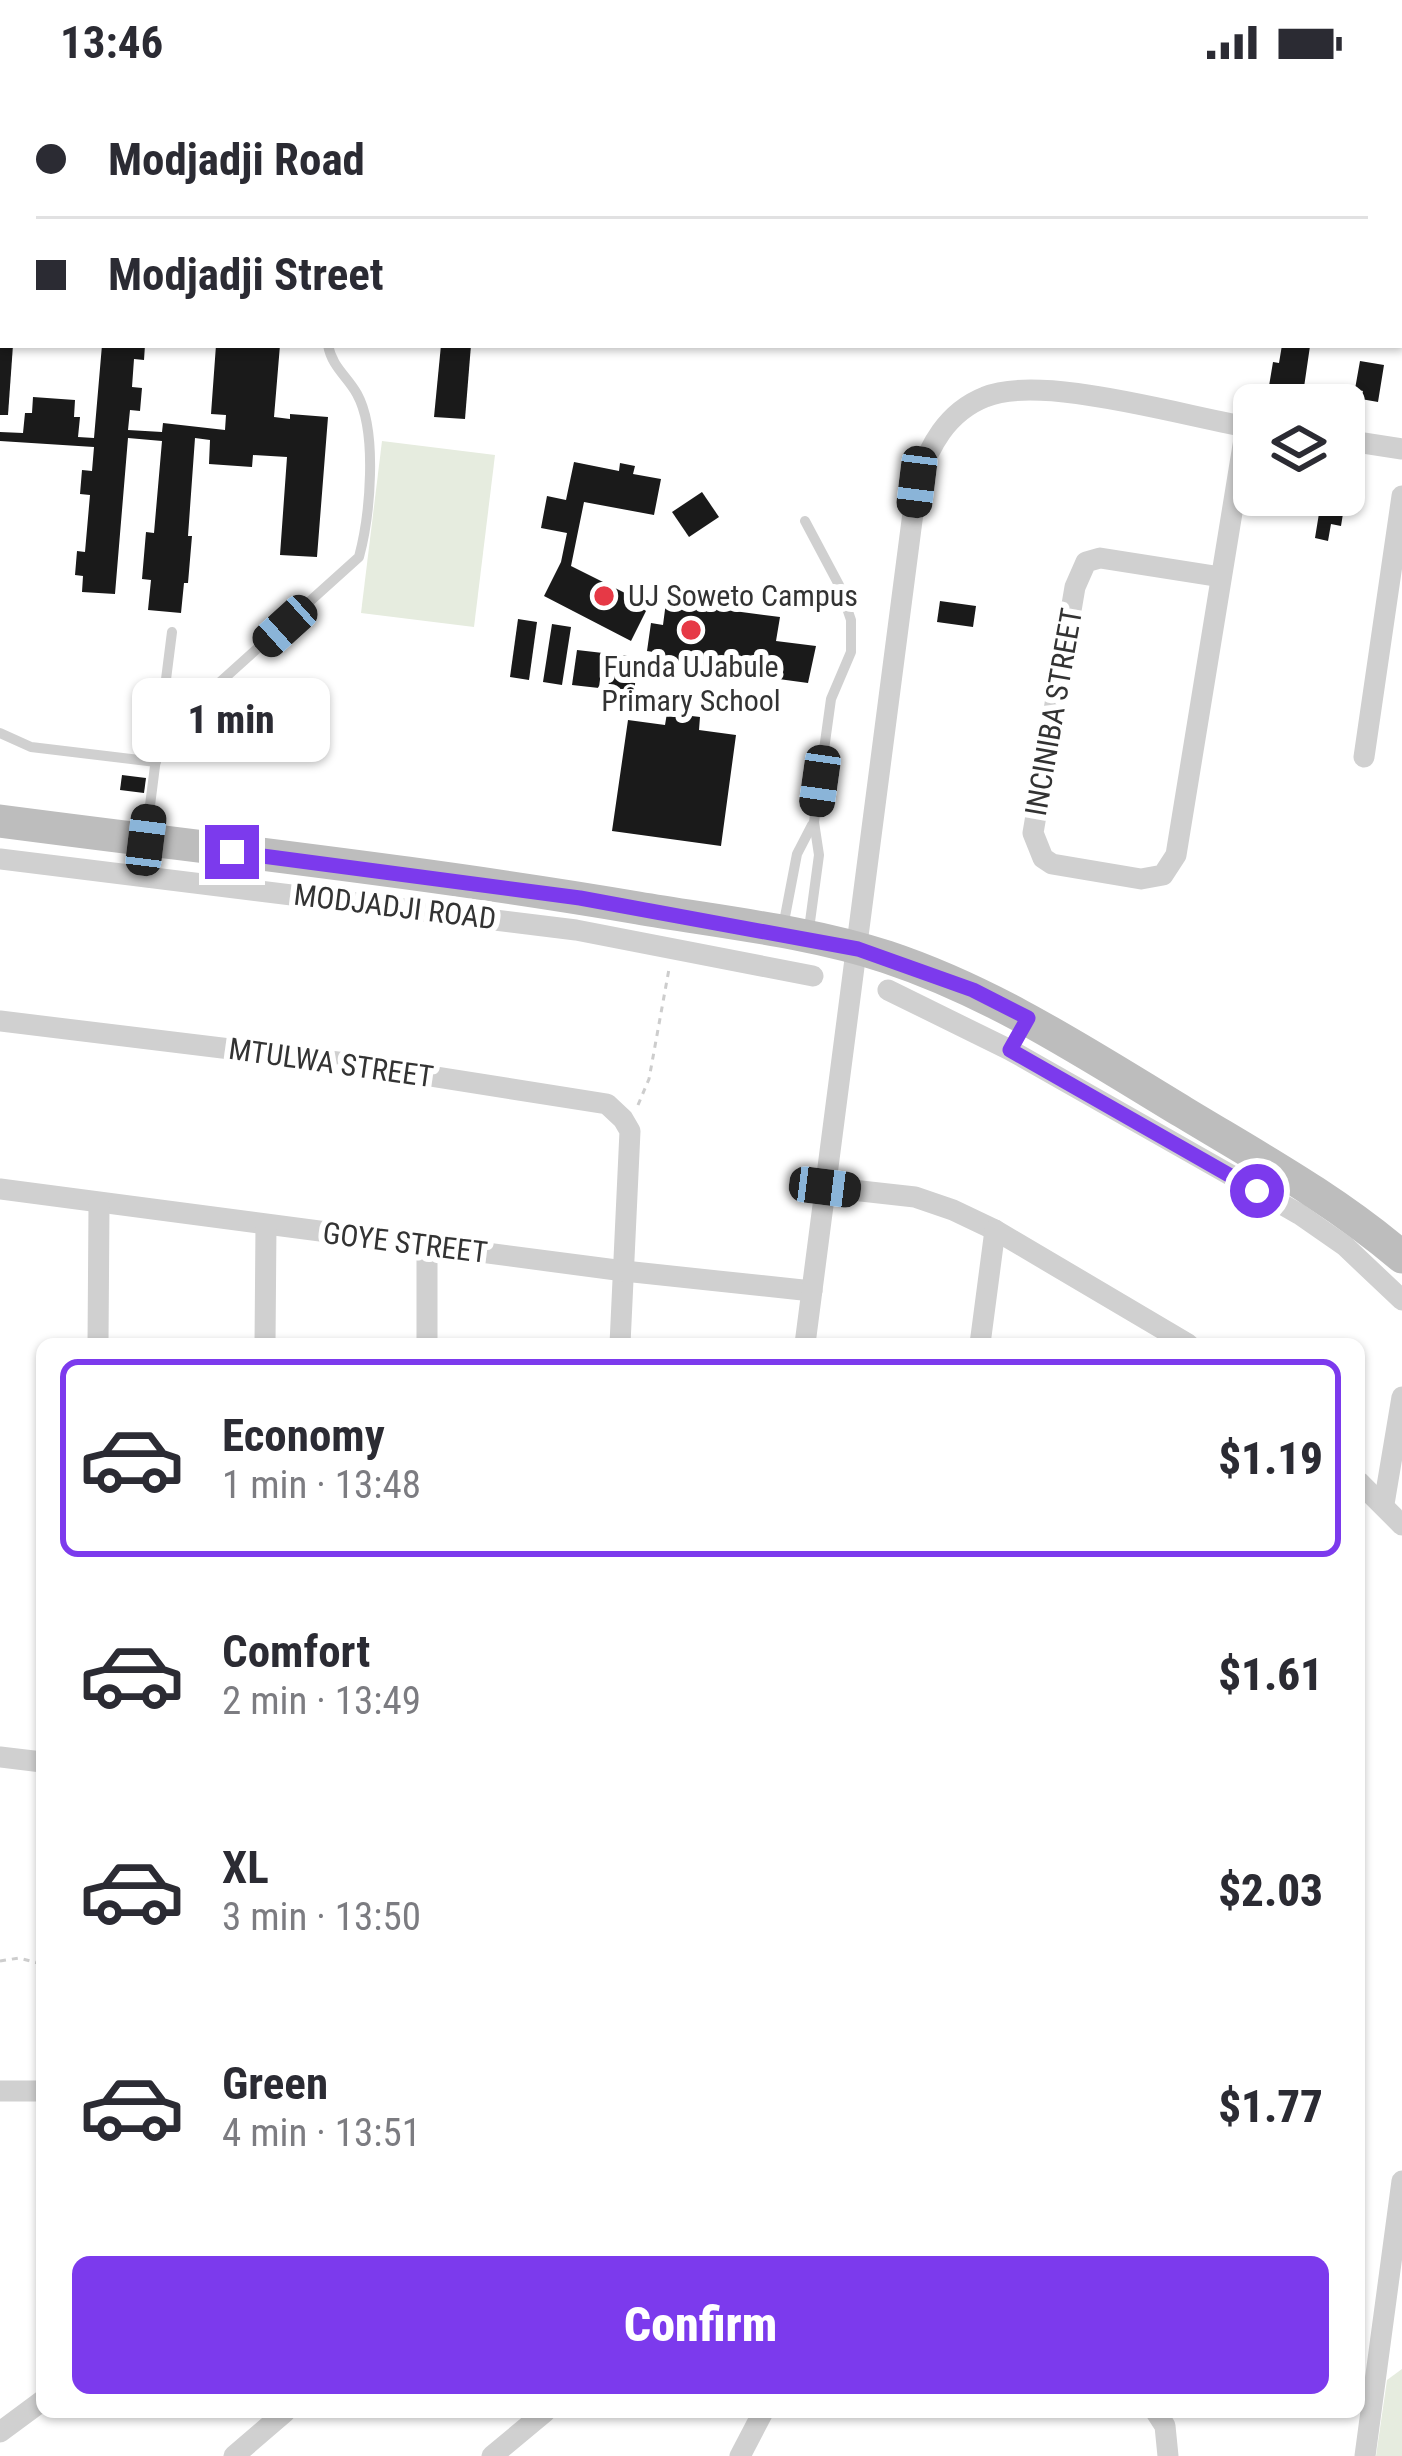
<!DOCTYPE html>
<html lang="en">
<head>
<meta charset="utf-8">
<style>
  body { margin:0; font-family:"Roboto Condensed",sans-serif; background:#f7f7f7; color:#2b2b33; height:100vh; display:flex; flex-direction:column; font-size:45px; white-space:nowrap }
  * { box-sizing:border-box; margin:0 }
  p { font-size:39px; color:#7c7c81 }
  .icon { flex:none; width:66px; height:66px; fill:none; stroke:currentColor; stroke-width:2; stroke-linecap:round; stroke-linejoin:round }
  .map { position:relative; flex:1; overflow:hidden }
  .sheet { position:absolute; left:36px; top:1254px; width:1329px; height:1080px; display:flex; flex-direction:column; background:#fff; border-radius:18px; box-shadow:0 3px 9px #0004 }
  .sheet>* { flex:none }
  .banner { position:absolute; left:0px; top:0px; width:1404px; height:264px; box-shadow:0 3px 9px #0004; display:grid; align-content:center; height:264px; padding:0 36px; background:#fff }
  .buttons { position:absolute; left:1233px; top:300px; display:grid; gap:24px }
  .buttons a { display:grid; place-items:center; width:132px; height:132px; border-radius:18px; background:#fff; box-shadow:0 3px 9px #0004; font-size:60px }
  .end { position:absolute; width:54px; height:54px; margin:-27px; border:15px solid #7c3aed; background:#fff; box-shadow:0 0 0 6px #fff }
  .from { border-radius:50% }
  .bubble { position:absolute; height:84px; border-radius:18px; background:#fff; box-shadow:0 3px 9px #0004; font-size:39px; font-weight:800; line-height:84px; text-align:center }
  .car { position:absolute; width:36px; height:72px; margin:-36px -18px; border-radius:15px; box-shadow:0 0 9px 3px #0007; background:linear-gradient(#222 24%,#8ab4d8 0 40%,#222 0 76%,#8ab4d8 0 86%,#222 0) }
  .banner b { display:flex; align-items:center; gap:42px; height:114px; font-size:45px }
  .banner b+b { border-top:3px solid #e1e1e2 }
  .banner i { width:30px; height:30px; background:#2b2b33 }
  ul { padding:21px 0 0; list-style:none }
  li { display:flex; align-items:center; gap:36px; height:198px; margin:0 24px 18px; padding:0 12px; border:6px solid transparent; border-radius:18px }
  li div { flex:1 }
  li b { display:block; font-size:45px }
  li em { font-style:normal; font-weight:800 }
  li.on { border-color:#7c3aed }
  li>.icon { width:108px; height:108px; stroke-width:1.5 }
  .cta { display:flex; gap:24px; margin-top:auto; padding:24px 36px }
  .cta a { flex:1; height:138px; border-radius:18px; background:#7c3aed; color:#fff; font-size:48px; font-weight:800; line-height:138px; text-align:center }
  .status { display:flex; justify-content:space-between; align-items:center; height:84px; padding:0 60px; background:#fff; direction:ltr }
  .status svg { height:33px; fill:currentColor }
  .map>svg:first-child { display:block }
</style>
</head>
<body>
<div class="status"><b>13:46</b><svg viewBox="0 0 49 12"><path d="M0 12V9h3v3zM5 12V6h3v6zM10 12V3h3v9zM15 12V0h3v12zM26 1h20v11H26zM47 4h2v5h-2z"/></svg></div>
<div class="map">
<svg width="1402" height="2372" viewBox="0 0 1402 2372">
  <rect width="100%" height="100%" fill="#fff"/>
  <g fill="#e6ecdf">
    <polygon points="0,0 398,0 3,3 3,69"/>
    <polygon points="382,357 495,371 474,543 361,529"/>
    <polygon points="1402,2285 1402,2372 1376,2372 1387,2296"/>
  </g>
  <g fill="#1a1a1a">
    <polygon points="0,261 13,261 8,331 0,331"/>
    <polygon points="102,261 145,261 144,276 134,275 132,303 142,304 140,327 130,326 128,346 162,348 163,339 225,346 226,331 211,330 216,261 280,261 274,333 290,335 290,330 328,333 317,473 280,471 287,373 253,371 252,383 209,380 210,356 195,354 188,452 192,452 188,499 184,499 181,529 148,526 151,496 142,495 146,448 154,449 162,357 128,354 115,510 82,508 83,492 75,491 77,467 85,468 90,411 80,410 82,386 92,387 94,363 0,357 0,348 23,349 25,329 32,329 33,313 75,316 74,333 80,333 78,353 94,354"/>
    <polygon points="441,261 471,261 465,335 434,333"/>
    <polygon points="1282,261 1310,262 1302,317 1287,315 1289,305 1269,302 1273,278 1279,279"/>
    <polygon points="1360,277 1384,281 1378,318 1361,315 1363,307 1355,305"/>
    <polygon points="574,378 619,387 620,379 635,382 633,390 661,395 654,431 584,418 571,482 649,521 631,557 544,512 561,478 567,449 541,444 547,412 566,416"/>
    <polygon points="702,408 719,433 689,453 672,428"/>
    <polygon points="1322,411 1346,411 1341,442 1331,440 1328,457 1315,454"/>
    <polygon points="940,517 976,522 973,543 937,538"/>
    <polygon points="666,518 780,533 776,557 816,562 808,599 658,579 659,569 647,567 651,539 663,541"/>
    <polygon points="518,535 537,538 529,596 510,593"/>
    <polygon points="552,540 571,543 562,601 543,598"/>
    <polygon points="577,566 603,569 599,604 572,601"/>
    <polygon points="612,570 638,573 634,609 608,606"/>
    <polygon points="667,629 700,633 699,646 736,651 721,762 612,747 628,636 665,641"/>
    <polygon points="122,691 146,694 144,709 120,706"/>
  </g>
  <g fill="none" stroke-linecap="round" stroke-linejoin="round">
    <g stroke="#cdcdcd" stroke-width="3" stroke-dasharray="6 6" stroke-linecap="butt">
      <polyline points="638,1021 649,995 669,885"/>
      <polyline points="0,1877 19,1874 42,1880"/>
    </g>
    <g stroke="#d0d0d0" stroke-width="10">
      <polyline points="434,3 434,0"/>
      <polyline points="805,437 839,501 851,536 851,568 831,615 814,738 819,771 809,845"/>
      <polyline points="0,649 31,663 156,678"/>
      <path d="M159 653 359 473C370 432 378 348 357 310 347 292 332 283 328 261"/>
      <polyline points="146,753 172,548"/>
      <polyline points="783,843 797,770 812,741"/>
    </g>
    <g stroke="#d0d0d0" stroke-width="21">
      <polyline points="1344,356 1402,365"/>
      <polyline points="1221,493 1100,474 1086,478 1075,503 1033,749 1043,774 1052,780 1141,795 1163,791 1176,771 1246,343"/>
      <polyline points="1364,673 1402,412"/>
      <polyline points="0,775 576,846 813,892"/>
      <polyline points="888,906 1010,966 1299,1130 1345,1162 1402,1216"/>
      <polyline points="0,937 354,980 607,1020 623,1035 630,1047 620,1260"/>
      <polyline points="825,1103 915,1113 953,1126 995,1146 1188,1260"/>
      <polyline points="0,1105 624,1187 812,1207"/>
      <polyline points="98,1260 99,1121"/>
      <polyline points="265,1260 266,1141"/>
      <polyline points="427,1260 427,1162"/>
      <path d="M805 1260 917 398C929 362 947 328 985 313 1042 289 1189 334 1254 344"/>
      <polyline points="980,1260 995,1146"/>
      <polyline points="1359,1398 1402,1441"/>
      <polyline points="1384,1420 1402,1313"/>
      <polyline points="0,1673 42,1678"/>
      <polyline points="0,2007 42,2007"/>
      <polyline points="1156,2328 1165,2342 1168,2372"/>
      <polyline points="0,2348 42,2317"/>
      <polyline points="234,2372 285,2328"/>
      <polyline points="492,2372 545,2328"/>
      <polyline points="740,2372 763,2328"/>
      <polyline points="1365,2372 1402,2097"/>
    </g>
    <path stroke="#bdbdbd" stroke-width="33" d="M0 737C213 765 427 788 638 824 720 838 808 847 887 873 995 909 1087 970 1183 1028 1259 1074 1334 1115 1402 1173"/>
  </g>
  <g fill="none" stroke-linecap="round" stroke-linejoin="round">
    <polyline stroke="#7c3aed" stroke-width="15" points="232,768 580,814 858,865 973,906 1028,934 1010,966 1257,1107"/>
  </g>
  <g fill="#e63946" stroke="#fff" stroke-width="4.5">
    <circle cx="604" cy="512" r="12"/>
    <circle cx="691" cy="546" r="12"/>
  </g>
  <g text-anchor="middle" stroke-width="12" stroke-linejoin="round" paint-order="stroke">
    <g font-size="30" fill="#333" stroke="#fff" text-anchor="start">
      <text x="628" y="522">UJ Soweto Campus</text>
      <text x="691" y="593" text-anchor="middle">Funda UJabule<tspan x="691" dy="34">Primary School</tspan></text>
    </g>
    <g font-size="30" fill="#333" stroke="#fff">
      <text transform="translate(1054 628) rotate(-80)" y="10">INCINIBA STREET</text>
      <text transform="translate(395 823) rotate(7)" y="10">MODJADJI ROAD</text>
      <text transform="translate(331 979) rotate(8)" y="10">MTULWA STREET</text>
      <text transform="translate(405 1159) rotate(7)" y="10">GOYE STREET</text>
    </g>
  </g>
</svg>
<div class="buttons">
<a><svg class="icon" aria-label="layers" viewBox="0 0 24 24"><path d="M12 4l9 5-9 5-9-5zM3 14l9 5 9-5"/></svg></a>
</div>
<i class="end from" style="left:1257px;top:1107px"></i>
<i class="end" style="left:232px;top:768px"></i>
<div class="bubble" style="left:132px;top:594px;width:198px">1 min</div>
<i class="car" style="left:917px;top:398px;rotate:187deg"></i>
<i class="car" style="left:285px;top:542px;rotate:228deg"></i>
<i class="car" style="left:820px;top:697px;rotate:188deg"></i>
<i class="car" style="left:146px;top:756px;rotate:7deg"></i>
<i class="car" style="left:825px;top:1103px;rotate:97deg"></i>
<div class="banner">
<b><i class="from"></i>Modjadji Road</b>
<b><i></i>Modjadji Street</b>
</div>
<section class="sheet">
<ul>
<li class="on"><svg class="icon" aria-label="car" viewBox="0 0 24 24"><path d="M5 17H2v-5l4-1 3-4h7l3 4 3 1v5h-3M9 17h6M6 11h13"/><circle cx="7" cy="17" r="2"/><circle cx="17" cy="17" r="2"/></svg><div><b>Economy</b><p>1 min · 13:48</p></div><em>$1.19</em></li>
<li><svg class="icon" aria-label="car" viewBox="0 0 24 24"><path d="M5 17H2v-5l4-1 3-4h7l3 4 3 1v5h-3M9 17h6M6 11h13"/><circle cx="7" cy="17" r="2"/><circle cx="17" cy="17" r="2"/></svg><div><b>Comfort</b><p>2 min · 13:49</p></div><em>$1.61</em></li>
<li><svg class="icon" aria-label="car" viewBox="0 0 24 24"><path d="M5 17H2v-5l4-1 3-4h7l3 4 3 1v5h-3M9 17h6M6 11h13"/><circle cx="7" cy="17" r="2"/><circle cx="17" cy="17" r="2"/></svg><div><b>XL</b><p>3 min · 13:50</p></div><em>$2.03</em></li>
<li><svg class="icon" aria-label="car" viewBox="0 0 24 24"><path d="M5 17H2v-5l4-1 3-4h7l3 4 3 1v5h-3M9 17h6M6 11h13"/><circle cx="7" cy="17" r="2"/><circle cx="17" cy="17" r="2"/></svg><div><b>Green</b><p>4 min · 13:51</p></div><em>$1.77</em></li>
</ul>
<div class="cta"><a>Confirm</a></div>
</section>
</div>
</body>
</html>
